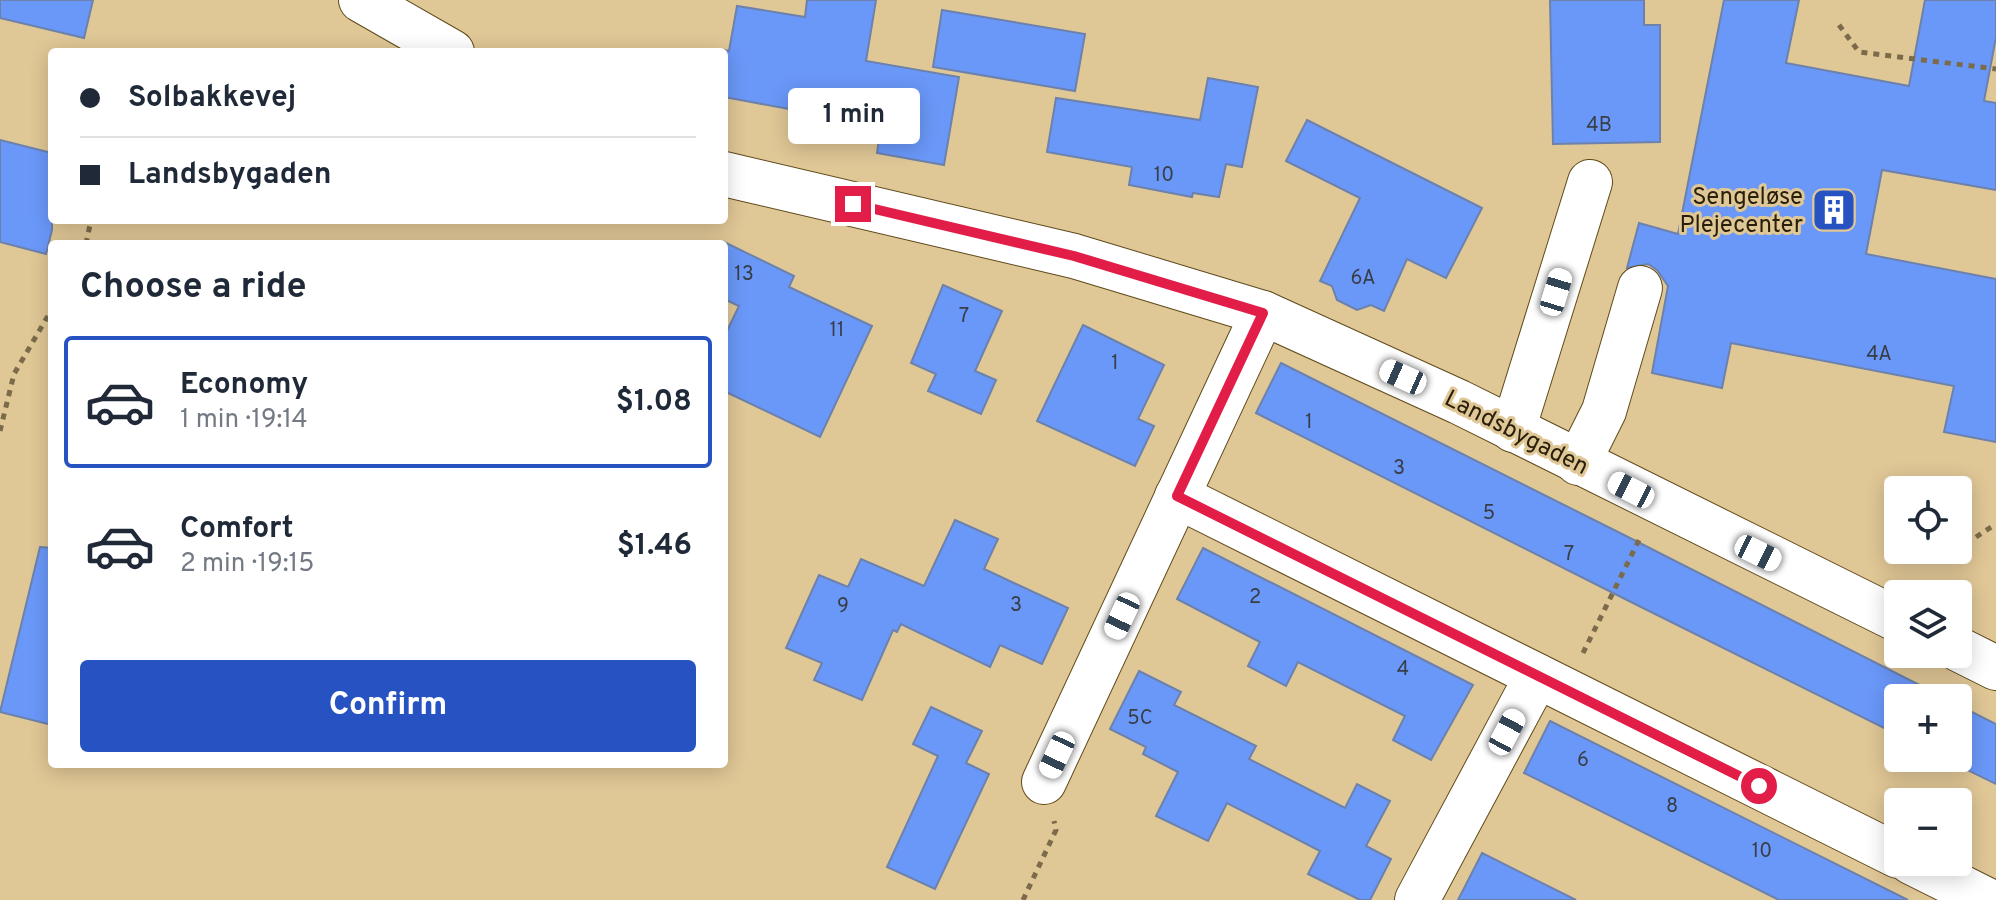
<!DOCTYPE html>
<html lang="en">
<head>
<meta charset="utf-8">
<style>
  body { margin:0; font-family:Overpass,sans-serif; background:#f6f6f7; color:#1f2937; height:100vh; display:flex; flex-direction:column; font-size:30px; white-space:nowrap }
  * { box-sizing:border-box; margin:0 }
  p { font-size:26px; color:#747a83 }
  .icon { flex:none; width:44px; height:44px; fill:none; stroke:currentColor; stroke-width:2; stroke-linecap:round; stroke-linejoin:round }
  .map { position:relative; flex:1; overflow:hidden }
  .drawer { position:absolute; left:48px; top:240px; width:680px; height:528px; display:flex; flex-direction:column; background:#fff; border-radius:8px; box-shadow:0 4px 20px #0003 }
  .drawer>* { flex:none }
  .top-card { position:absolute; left:48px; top:48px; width:680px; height:176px; border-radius:8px; box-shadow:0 4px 20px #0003; display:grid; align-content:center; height:176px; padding:0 32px; background:#fff }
  .tools { position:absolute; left:1884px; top:476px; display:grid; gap:16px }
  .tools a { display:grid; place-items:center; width:88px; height:88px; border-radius:8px; background:#fff; box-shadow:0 4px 20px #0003; font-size:40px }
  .end { position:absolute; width:36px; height:36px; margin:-18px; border:10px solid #e11d48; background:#fff; box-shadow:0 0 0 4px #fff }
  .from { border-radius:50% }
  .bubble { position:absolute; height:56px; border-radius:8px; background:#fff; box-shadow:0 4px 20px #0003; font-size:26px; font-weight:700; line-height:56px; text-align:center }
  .car { position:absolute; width:24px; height:48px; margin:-24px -12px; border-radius:10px; box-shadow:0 0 6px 2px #0007; background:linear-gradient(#fff 24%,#345 0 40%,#fff 0 76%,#345 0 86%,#fff 0) }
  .top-card b { display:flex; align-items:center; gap:28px; height:76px; font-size:30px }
  .top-card b+b { border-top:2px solid #e0e1e3 }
  .top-card i { width:20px; height:20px; background:#1f2937 }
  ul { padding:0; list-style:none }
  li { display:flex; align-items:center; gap:24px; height:132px; margin:0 16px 12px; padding:0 16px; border:4px solid transparent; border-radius:8px }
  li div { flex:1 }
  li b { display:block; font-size:30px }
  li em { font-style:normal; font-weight:700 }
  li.current { border-color:#2653c1 }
  li>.icon { width:72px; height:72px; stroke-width:1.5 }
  h2 { padding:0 32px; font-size:36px; line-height:96px }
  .primary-button { display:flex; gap:16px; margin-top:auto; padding:16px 32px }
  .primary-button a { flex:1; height:92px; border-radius:8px; background:#2653c1; color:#fff; font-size:32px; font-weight:700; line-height:92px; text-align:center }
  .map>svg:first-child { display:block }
</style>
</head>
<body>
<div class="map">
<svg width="1996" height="900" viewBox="0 0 1996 900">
  <rect width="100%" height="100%" fill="#e0c796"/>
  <g fill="#6a98f9" stroke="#6c81ab" stroke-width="2">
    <polygon points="0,0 93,0 84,38 0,18"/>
    <polygon points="807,0 876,0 866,61 959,77 944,165 877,153 881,126 724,97 724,50 729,51 737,6 805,17"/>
    <polygon points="1550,0 1644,0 1644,25 1660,25 1660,142 1553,144"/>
    <polygon points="1724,0 1799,0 1786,63 1909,86 1925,0 1996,0 1996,37 1984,101 1996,103 1996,190 1882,170 1866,254 1996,279 1996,442 1944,432 1954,386 1731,343 1722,388 1652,373 1668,286 1657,270 1648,264 1627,268 1639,223 1678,234"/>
    <polygon points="942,10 1085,34 1075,91 933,67"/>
    <polygon points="1208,78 1258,87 1242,167 1226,164 1219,197 1193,193 1192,197 1129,185 1132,167 1047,152 1056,98 1200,120"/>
    <polygon points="1307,120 1482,208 1446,278 1407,259 1384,311 1371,305 1357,310 1337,300 1332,286 1320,281 1360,198 1286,161"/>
    <polygon points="0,140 52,153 52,230 46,254 0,242"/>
    <polygon points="724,242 794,276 789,287 872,326 820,437 724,391 724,337 739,306 724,299"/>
    <polygon points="943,285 1002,311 975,371 996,380 981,414 928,391 936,374 911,363"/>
    <polygon points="1083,325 1164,365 1138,419 1154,426 1135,466 1037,421"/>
    <polygon points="1281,363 1624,535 1945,698 1898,698 1898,735 1635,604 1256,413"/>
    <polygon points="955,520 998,539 984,569 1068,608 1042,664 1000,645 990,667 901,624 897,632 893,630 862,700 814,680 822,663 786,648 819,575 848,587 861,559 924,586"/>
    <polygon points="40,547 52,548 52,725 0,712"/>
    <polygon points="1203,548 1473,685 1431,760 1393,740 1405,716 1298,662 1286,686 1248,666 1260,642 1177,599"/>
    <polygon points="1139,671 1181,692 1174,705 1256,746 1249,759 1345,808 1357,784 1390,801 1366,846 1391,859 1370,900 1360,900 1308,874 1320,851 1227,803 1208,841 1156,816 1178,772 1143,754 1146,747 1110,729"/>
    <polygon points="1958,705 1996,724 1996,784 1943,758 1958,758"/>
    <polygon points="931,707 982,731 966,763 989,774 935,889 887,867 938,756 913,744"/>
    <polygon points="1550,721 1908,900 1779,900 1524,773"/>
    <polygon points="1482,853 1576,900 1458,900"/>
  </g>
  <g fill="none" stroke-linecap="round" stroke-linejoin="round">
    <g stroke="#5f4a1b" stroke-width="46">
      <g id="minor">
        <polyline points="361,0 452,52"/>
        <polyline points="724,174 1074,256 1263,313 1459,402 1898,620"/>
        <polyline points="1513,430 1590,182"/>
        <polyline points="1578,463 1604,411 1640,288"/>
        <polyline points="1177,496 1898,856"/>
        <polyline points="1958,649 1996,668"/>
        <polyline points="1044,782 1263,313"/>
        <polyline points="1911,862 1987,900"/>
        <polyline points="1417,900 1537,676"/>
      </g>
    </g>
    <g stroke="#7b6b4a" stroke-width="5" stroke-dasharray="6 6" stroke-linecap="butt">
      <polyline points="1839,25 1859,52 1996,69"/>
      <polyline points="86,244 91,220"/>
      <polyline points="0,431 14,374 52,309"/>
      <polyline points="1976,537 1996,524"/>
      <polyline points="1583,653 1641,536"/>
      <polyline points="1023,900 1056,830 1054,821"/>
    </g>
    <use href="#minor" stroke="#fff" stroke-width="44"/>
  </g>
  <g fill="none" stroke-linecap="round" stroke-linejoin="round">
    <polyline stroke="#e11d48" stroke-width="10" points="853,204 1074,256 1263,313 1177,496 1759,786"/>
  </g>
  <defs>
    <g id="building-square" transform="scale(2.3)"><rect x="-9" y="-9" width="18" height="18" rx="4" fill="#2653c1" stroke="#e0c796"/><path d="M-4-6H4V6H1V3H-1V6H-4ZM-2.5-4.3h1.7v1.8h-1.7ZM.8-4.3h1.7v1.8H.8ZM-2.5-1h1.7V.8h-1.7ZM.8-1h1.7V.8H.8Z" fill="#fff"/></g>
  </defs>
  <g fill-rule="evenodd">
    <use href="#building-square" x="1834" y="210"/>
  </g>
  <g text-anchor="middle" stroke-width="6" stroke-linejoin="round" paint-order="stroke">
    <g font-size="20" fill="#383d46">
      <text x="1599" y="131">4B</text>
      <text x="1164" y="181">10</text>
      <text x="744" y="280">13</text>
      <text x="1363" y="284">6A</text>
      <text x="964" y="322">7</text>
      <text x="837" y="336">11</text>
      <text x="1879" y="360">4A</text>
      <text x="1115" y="369">1</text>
      <text x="1309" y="428">1</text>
      <text x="1399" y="474">3</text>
      <text x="1489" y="519">5</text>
      <text x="1569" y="560">7</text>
      <text x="1255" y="603">2</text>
      <text x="1016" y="611">3</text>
      <text x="843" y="612">9</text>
      <text x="1403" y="675">4</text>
      <text x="1140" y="724">5C</text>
      <text x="1583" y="766">6</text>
      <text x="1672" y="812">8</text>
      <text x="1762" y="857">10</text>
    </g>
    <g font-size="24" fill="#281f0b" stroke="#e0c796" text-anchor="end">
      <text x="1803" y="204">Sengeløse<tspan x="1803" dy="28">Plejecenter</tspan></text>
    </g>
    <g font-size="24" fill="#281f0b" stroke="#e0c796">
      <text transform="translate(1517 432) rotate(27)" y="8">Landsbygaden</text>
    </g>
  </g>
</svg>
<div class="tools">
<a><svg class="icon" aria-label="locate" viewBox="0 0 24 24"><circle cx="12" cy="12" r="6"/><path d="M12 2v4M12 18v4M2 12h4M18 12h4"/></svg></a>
<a><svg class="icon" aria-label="layers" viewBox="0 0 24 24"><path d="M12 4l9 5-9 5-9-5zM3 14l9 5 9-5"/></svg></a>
<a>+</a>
<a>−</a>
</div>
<i class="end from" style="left:1759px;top:786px"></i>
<i class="end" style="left:853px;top:204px"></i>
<div class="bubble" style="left:788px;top:88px;width:132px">1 min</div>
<i class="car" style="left:1556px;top:292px;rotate:17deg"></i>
<i class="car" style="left:1403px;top:377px;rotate:294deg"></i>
<i class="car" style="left:1631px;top:490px;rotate:297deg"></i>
<i class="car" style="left:1758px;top:553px;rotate:116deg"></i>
<i class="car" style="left:1122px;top:616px;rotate:205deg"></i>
<i class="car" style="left:1507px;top:732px;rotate:28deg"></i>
<i class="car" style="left:1057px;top:755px;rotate:205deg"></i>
<div class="top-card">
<b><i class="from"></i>Solbakkevej</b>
<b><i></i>Landsbygaden</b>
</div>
<section class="drawer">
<h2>Choose a ride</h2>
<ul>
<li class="current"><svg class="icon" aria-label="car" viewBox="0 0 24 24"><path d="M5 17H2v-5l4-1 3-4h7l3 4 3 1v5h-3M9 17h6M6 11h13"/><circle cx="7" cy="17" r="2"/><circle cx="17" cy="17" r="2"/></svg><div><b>Economy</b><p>1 min · 19:14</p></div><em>$1.08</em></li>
<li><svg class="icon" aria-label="car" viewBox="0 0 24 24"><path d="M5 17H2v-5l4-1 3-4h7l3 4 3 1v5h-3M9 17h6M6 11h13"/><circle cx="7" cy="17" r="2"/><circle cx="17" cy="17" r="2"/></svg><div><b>Comfort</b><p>2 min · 19:15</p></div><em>$1.46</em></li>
</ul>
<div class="primary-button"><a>Confirm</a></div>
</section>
</div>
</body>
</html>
